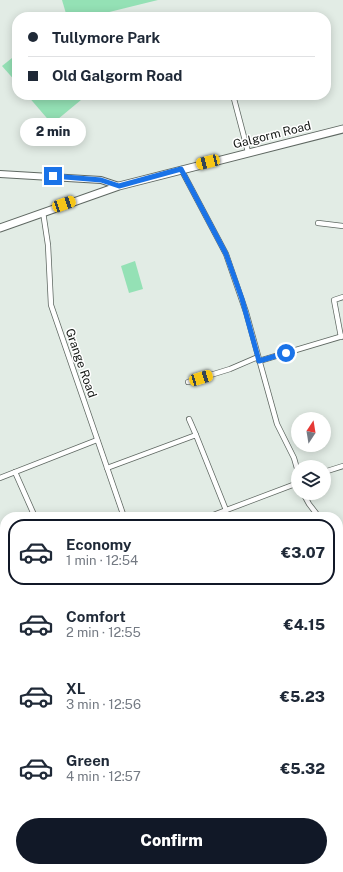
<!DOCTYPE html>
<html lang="en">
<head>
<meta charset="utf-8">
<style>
  body { margin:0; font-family:"Public Sans",sans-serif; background:#f6f6f7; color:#1f2937; height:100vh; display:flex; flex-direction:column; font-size:15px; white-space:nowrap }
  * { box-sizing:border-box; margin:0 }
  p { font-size:13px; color:#747a83 }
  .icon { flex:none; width:22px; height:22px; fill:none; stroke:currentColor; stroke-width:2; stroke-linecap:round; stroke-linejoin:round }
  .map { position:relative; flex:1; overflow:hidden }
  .panel { position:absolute; left:0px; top:512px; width:343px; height:360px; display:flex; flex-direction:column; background:#fff; border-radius:16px 16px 0 0; box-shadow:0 2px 10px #0003 }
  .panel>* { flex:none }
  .banner { position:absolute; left:12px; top:12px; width:319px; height:88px; border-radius:16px; box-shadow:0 2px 10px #0003; display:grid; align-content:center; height:88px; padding:0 16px; background:#fff }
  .needle { width:26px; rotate:12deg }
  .controls { position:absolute; left:291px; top:412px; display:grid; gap:8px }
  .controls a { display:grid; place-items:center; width:40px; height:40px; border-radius:50%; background:#fff; box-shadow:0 2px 10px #0003; font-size:20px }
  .end { position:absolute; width:18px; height:18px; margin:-9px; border:5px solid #1a73e8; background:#fff; box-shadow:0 0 0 2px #fff }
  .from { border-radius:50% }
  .bubble { position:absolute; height:28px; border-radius:14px; background:#fff; box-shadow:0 2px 10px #0003; font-size:13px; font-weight:800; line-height:28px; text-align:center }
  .car { position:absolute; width:12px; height:24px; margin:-12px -6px; border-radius:5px; box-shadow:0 0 3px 1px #0007; background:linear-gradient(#f5c518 24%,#345 0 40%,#f5c518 0 76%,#345 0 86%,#f5c518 0) }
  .banner b { display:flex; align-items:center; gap:14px; height:38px; font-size:15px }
  .banner b+b { border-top:1px solid #e0e1e3 }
  .banner i { width:10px; height:10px; background:#1f2937 }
  ul { padding:7px 0 0; list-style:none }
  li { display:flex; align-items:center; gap:12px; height:66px; margin:0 8px 6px; padding:0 8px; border:2px solid transparent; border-radius:16px }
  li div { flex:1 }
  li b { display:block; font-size:15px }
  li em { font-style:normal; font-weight:800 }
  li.active { border-color:#111827 }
  li>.icon { width:36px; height:36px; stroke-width:1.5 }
  .action { display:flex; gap:8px; margin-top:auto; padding:8px 16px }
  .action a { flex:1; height:46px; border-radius:24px; background:#111827; color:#fff; font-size:16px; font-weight:800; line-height:46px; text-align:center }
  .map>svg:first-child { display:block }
</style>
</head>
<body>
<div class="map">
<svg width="343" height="872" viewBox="0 0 343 872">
  <rect width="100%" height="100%" fill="#e2ece5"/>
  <g fill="#94e1b5">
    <polygon points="62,0 158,0 89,17 67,17"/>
    <polygon points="17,54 17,83 2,66"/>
    <polygon points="27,95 87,95 52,124"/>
    <polygon points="135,261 143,289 129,293 121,266"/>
  </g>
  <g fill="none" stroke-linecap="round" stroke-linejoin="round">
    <g stroke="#5f6862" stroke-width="6">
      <g id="street">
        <polyline points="233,95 248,152"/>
        <polyline points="181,169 226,254 246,312 277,424 294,458 298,472"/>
        <polyline points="43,212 48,245 51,305 124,517"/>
        <polyline points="318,223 343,226"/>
        <polyline points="341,337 334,300 343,297"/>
        <polyline points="259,361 343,336"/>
        <polyline points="188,382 230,369 258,357"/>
        <polyline points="189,419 196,435"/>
        <polyline points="107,468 196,435 226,510"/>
        <polyline points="15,472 35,517"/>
        <polyline points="324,472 343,466"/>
        <polyline points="0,478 97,440"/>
        <polyline points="303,493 309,504 319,517"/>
        <polyline points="208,517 298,483"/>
        <polyline points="338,588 343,587"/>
        <polyline points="0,620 5,628"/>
        <polyline points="338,660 343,695"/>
        <polyline points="338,708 343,707"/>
        <polyline points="338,743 343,741"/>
        <polyline points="0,785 5,799"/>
        <polyline points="338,806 343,812"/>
        <polyline points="0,812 5,807"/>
      </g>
    </g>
    <g stroke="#5f6862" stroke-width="8">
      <polyline id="secondary" points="0,174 101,180 119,186"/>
    </g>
    <g stroke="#5f6862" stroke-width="9">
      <polyline id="primary" points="0,228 119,186 343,129"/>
    </g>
    <use href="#street" stroke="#fff" stroke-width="4.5"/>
    <use href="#secondary" stroke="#fff" stroke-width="6"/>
    <use href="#primary" stroke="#fff" stroke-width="7"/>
  </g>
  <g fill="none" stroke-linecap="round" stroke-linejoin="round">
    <polyline stroke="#1a73e8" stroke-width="5" points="53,176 101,180 119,186 181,169 226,254 242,299 259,361 286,353"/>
  </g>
  <g text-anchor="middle" stroke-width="3" stroke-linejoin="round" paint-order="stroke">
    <g font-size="12" fill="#141815" stroke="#fff">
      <text transform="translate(272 135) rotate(-14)" y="4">Galgorm Road</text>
      <text transform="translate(81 363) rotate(71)" y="4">Grange Road</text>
    </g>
  </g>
</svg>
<div class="controls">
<a><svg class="needle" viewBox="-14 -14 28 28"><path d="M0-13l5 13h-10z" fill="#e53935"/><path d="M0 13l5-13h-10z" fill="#747a83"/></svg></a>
<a><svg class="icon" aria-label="layers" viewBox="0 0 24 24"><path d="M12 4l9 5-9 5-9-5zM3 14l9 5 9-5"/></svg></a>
</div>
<i class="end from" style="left:286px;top:353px"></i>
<i class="end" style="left:53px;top:176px"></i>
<div class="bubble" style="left:20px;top:118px;width:66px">2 min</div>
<i class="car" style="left:208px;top:162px;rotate:256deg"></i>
<i class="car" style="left:64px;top:204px;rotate:71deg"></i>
<i class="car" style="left:201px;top:378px;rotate:73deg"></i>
<div class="banner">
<b><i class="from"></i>Tullymore Park</b>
<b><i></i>Old Galgorm Road</b>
</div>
<section class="panel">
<ul>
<li class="active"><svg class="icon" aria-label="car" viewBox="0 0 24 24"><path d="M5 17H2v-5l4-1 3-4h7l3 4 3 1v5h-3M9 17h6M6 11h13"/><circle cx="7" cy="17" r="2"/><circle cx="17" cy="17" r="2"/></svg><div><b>Economy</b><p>1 min · 12:54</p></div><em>€3.07</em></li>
<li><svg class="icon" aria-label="car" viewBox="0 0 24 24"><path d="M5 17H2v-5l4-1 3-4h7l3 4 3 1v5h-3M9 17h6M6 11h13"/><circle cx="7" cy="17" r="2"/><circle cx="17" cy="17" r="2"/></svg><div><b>Comfort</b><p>2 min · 12:55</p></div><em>€4.15</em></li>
<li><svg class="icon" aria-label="car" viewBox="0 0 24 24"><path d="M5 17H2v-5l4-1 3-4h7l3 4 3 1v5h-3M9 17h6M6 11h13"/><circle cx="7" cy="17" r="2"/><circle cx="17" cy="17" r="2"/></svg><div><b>XL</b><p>3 min · 12:56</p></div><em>€5.23</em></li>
<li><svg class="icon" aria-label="car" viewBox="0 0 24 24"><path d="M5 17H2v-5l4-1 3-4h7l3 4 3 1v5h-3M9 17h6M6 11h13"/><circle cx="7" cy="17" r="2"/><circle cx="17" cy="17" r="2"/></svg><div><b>Green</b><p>4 min · 12:57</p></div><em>€5.32</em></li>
</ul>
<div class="action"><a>Confirm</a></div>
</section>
</div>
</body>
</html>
